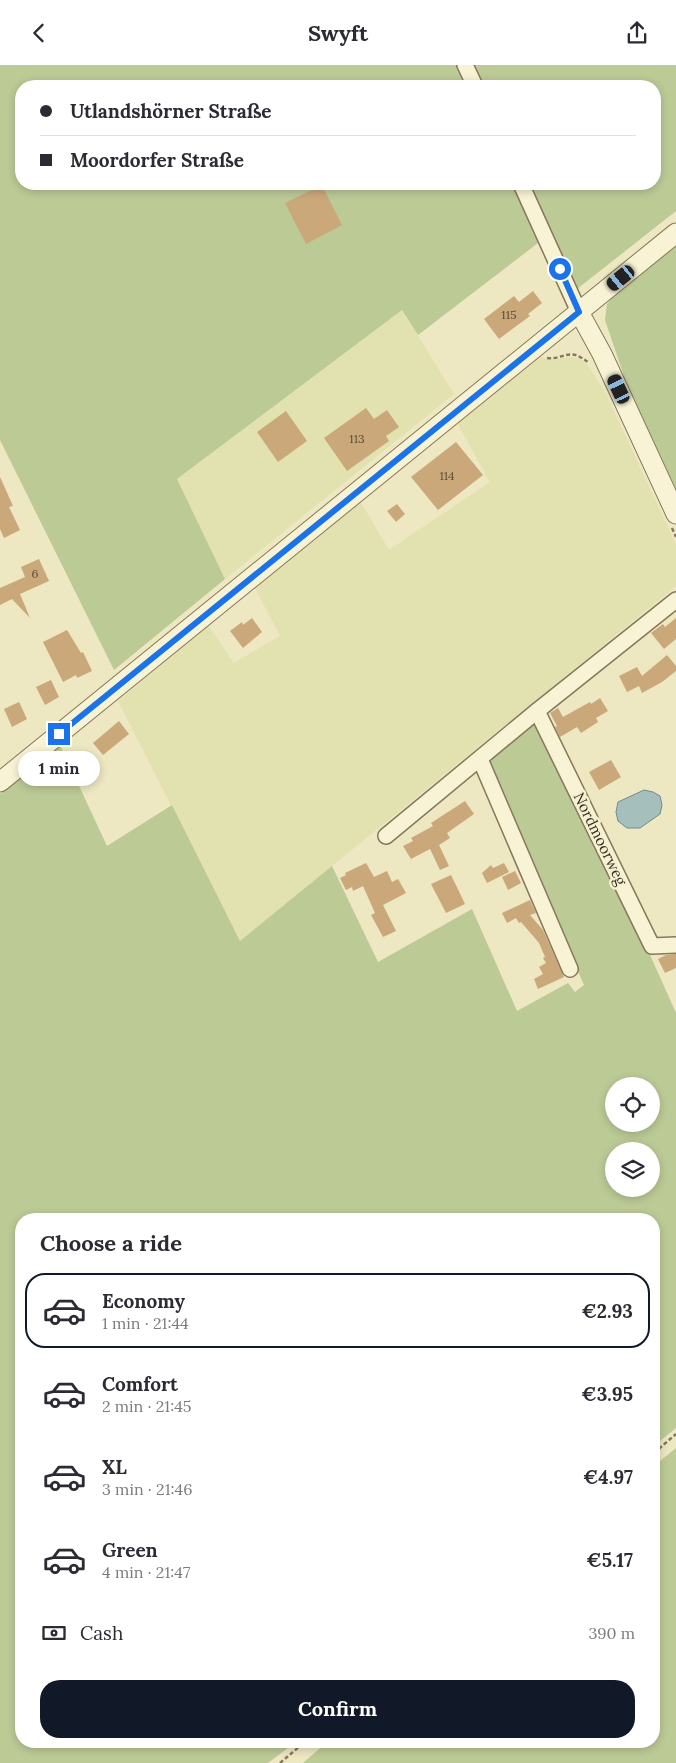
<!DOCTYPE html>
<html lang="en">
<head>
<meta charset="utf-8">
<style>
  body { margin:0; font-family:Lora,serif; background:#f7f7f7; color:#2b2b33; height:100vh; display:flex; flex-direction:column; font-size:19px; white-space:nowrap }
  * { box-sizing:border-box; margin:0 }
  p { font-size:16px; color:#7c7c81 }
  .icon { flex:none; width:28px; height:28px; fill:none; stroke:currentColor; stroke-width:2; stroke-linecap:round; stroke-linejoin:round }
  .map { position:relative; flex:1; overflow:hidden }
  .side { position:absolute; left:15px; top:1148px; width:645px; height:535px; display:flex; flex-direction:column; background:#fff; border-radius:20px; box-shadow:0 2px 8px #0003 }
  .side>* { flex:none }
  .guide { position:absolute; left:15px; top:15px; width:646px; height:110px; border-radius:20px; box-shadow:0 2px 8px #0003; display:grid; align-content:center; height:110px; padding:0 25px; background:#fff }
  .fabs { position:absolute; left:605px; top:1012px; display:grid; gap:10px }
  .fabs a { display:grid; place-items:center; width:55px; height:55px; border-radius:50%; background:#fff; box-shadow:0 2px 8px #0003; font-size:25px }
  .end { position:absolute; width:22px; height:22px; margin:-11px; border:6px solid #1a73e8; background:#fff; box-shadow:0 0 0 2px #fff }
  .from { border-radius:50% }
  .bubble { position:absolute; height:35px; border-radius:18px; background:#fff; box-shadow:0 2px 8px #0003; font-size:16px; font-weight:800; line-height:35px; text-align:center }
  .car { position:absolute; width:15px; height:30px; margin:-15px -8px; border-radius:6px; box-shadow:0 0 4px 1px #0007; background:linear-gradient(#222 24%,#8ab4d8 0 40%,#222 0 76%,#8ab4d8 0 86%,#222 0) }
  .guide b { display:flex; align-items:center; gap:18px; height:48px; font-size:19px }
  .guide b+b { border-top:1px solid #e1e1e2 }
  .guide i { width:12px; height:12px; background:#2b2b33 }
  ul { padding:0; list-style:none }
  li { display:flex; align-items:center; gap:15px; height:75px; margin:0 10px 8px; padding:0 15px; border:2px solid transparent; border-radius:20px }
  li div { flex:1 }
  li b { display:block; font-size:19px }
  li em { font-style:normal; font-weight:800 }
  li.selected { border-color:#111827 }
  li>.icon { width:45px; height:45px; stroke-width:1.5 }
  h2 { padding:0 25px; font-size:22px; line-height:60px }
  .pay { display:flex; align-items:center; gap:12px; height:55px; padding:0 25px; font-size:19px }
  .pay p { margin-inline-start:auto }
  .button { display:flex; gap:10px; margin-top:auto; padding:10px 25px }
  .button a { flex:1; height:58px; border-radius:20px; background:#111827; color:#fff; font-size:20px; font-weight:800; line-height:58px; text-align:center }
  header { display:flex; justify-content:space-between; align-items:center; height:65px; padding:0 25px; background:#fff; font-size:22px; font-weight:800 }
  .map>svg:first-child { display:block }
</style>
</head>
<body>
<header><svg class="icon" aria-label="back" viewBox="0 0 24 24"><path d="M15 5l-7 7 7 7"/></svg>Swyft<svg class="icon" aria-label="share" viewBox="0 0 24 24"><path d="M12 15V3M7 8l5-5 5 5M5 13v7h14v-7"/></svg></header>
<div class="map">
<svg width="676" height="1698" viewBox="0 0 676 1698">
  <rect width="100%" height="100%" fill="#ede7c2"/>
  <g fill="#e2e2b0">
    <polygon points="402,245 454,329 225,514 177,414"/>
    <polygon points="537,290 549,295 572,292 580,294 587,299 604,325 676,479 676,521 240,876 118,636 208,560 234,598 280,571 255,523 360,436 389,485 490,417 457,358"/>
  </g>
  <g fill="#bcca96" fill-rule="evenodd">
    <path d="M0 0H676V146L577 224 551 168 418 270 402 245 177 414 225 514 114 605 0 375ZM21 21H655V119H21Z"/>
    <polygon points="676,179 676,429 628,323 605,255 607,239 617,227"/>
    <path d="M536 651 646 881 676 948V1363L654 1381V1154H21V1676H297L268 1698H0V729L60 680 107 781 172 740 240 876 332 801 378 897 472 844 517 946 568 918 575 927 584 920 485 699ZM614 1021H651V1059H614ZM614 1086H651V1124H614Z"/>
    <polygon points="676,1383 676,1698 303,1698 328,1676 654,1676 654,1401"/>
  </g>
  <polygon fill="#a4bfbc" stroke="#6c8d8a" points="644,725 653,727 660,731 662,740 660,749 640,763 627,763 618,756 616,747 618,737"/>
  <g fill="#caa879">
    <polygon points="322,120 342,160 306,179 285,138"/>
    <polygon points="533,226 542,238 528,249 530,251 499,274 484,254 514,231 519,237"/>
    <polygon points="366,343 374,354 387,345 399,362 386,371 389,376 347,406 324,373"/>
    <polygon points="286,346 307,376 278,397 257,367"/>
    <polygon points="456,377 483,410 438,445 411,412"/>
    <polygon points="0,412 13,441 9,442 20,465 4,473 0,464"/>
    <polygon points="397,439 405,449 396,457 387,446"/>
    <polygon points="39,494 49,516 20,529 30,553 12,534 0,540 0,523 25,512 21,502"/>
    <polygon points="252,553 262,567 243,583 230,566 242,557 243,560"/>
    <polygon points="676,553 676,574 664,584 651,568 663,559 665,562"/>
    <polygon points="67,565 81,588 83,587 92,606 77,613 76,610 63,617 43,577"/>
    <polygon points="667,590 676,601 676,606 662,617 642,628 639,621 627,627 619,611 637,602 642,611"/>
    <polygon points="51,615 59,632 45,640 36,622"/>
    <polygon points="600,633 608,646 596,653 598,657 581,668 577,662 560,672 555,662 557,661 550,648 558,643 563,652 590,637 591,639"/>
    <polygon points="19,637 27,654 12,662 4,644"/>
    <polygon points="119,656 129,669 103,690 93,678"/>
    <polygon points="611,695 621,712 599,725 589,707"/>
    <polygon points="465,736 474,749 447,768 450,773 439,780 449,801 440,805 430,784 411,794 403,781 413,776 411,773 433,761 431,758"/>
    <polygon points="366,798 374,812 387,806 392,817 398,814 406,828 383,840 396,866 383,872 371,850 375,848 363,821 353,826 352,822 346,825 340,813 346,810 345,808"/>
    <polygon points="504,798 509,807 487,818 482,808 491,800 493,803"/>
    <polygon points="515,806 521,818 508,825 502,812"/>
    <polygon points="451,810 465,839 446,848 431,819"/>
    <polygon points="530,835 536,848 530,850 543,865 564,912 538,924 534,914 543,909 539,902 546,898 543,893 545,892 539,878 521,857 519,858 516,853 507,858 502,848"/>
    <polygon points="676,889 676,903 665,908 658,894 666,890"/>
  </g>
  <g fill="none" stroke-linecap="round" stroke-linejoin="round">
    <g stroke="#86785a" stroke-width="18">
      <g id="minor">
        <polyline points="465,0 475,21"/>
        <polyline points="521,119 579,247"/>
        <polyline points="537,646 652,881 676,880"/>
        <polyline points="480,694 570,904"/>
        <polyline points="386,771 537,646 676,535"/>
      </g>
    </g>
    <g stroke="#86785a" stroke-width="21">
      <g id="tertiary">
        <polyline points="579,247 602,289 676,449"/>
        <polyline points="0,717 676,168"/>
      </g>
    </g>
    <g stroke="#86785a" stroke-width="2.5" stroke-dasharray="4 2.5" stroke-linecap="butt">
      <path d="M547 293C565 295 568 281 589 298"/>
      <polyline points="672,463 676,472"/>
      <polyline points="654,1388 676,1369"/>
      <polyline points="280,1698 306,1676"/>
    </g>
    <use href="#minor" stroke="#f8f3d5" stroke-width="15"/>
    <use href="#tertiary" stroke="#f8f3d5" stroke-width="19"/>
  </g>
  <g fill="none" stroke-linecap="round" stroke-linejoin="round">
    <polyline stroke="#1a73e8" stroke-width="6" points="59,669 579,247 560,204"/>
  </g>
  <g text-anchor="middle" stroke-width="5" stroke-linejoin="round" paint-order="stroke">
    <g font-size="12" fill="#5b4c35">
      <text x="509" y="254">115</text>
      <text x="357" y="378">113</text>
      <text x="447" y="415">114</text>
      <text x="35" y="513">6</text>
    </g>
    <g font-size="15" fill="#362d1e" stroke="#f4f0d1">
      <text transform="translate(600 774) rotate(64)" y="5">Nordmoorweg</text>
    </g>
  </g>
</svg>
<div class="fabs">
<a><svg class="icon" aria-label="locate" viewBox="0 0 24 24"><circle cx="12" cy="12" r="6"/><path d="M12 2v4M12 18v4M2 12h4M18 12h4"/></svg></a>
<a><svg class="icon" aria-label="layers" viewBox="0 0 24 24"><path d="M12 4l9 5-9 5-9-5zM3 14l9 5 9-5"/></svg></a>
</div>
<i class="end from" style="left:560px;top:204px"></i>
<i class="end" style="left:59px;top:669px"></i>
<div class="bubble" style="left:18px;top:686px;width:82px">1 min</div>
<i class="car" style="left:621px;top:213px;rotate:231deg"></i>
<i class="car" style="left:619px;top:324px;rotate:335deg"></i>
<div class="guide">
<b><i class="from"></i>Utlandshörner Straße</b>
<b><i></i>Moordorfer Straße</b>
</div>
<section class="side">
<h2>Choose a ride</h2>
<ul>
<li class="selected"><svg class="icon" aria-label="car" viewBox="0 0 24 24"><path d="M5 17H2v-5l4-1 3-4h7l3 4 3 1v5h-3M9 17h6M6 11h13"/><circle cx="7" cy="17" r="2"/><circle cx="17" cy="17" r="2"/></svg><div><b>Economy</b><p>1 min · 21:44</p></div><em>€2.93</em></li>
<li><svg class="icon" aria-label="car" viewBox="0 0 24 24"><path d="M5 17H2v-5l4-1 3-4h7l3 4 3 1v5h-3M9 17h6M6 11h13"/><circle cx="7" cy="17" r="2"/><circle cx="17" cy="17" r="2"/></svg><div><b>Comfort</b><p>2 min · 21:45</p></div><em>€3.95</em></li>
<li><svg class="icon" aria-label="car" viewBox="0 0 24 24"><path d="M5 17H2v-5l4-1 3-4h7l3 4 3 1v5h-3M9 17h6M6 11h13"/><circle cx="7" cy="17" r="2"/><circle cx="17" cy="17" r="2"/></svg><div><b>XL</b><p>3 min · 21:46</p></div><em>€4.97</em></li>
<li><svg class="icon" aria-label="car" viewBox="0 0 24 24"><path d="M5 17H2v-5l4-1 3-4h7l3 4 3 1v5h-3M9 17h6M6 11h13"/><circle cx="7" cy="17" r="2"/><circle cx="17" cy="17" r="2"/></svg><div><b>Green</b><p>4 min · 21:47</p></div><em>€5.17</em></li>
</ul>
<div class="pay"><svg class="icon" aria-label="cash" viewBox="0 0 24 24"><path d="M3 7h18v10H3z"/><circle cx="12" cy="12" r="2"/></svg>Cash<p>390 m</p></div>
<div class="button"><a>Confirm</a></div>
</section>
</div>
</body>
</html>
